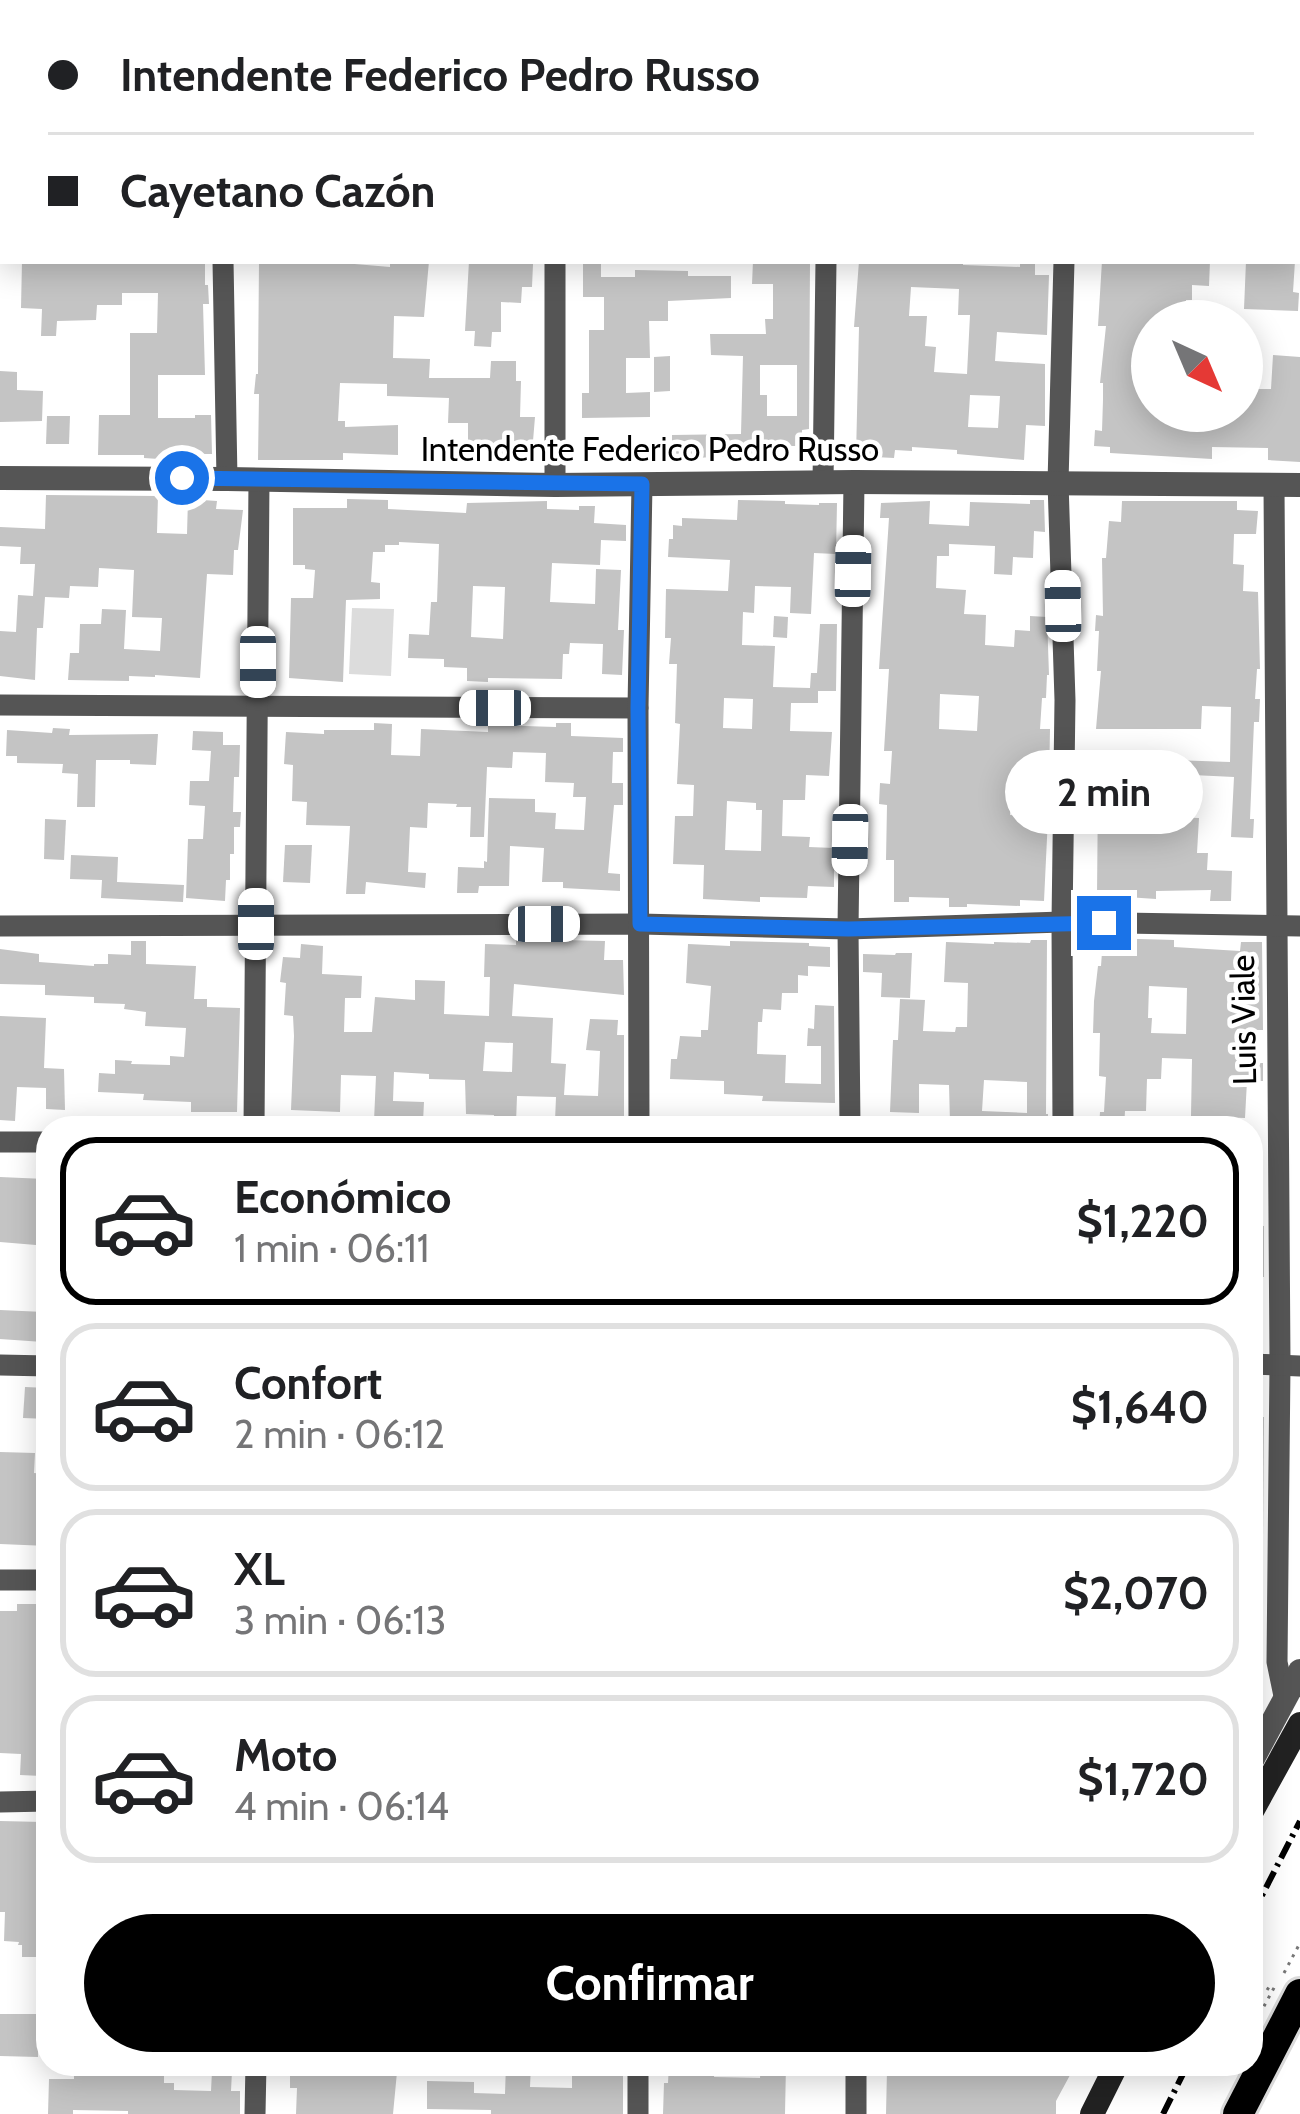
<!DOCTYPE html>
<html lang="es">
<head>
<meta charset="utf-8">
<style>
  body { margin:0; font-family:Cabin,sans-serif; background:#f2f2f2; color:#202124; height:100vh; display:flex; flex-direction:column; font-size:45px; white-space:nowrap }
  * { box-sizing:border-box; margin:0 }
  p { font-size:39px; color:#757577 }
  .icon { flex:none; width:66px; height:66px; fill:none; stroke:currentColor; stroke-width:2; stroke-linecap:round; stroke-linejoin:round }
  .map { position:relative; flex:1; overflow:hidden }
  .drawer { position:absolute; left:36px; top:1116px; width:1227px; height:960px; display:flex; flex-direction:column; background:#fff; border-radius:36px; box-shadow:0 6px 30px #0003 }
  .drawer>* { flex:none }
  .banner { position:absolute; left:0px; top:0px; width:1302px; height:264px; box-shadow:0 6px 30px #0003; display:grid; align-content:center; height:264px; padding:0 48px; background:#fff }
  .needle { width:78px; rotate:136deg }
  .buttons { position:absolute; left:1131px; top:300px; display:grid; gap:24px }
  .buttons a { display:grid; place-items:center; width:132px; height:132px; border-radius:50%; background:#fff; box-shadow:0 6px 30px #0003; font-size:60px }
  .end { position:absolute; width:54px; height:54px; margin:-27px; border:15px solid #1a73e8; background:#fff; box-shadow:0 0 0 6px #fff }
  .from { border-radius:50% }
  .bubble { position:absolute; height:84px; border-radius:42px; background:#fff; box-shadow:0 6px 30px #0003; font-size:39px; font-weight:700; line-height:84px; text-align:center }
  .car { position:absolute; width:36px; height:72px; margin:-36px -18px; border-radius:15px; box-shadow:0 0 9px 3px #0007; background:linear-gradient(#fff 24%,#345 0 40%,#fff 0 76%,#345 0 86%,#fff 0) }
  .banner b { display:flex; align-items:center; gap:42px; height:114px; font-size:45px }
  .banner b+b { border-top:3px solid #e0e0e0 }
  .banner i { width:30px; height:30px; background:#202124 }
  ul { padding:21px 0 0; list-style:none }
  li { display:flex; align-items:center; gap:36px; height:168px; margin:0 24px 18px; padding:0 24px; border:6px solid #e0e0e0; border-radius:36px }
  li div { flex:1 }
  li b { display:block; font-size:45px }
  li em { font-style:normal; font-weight:700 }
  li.on { border-color:#000 }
  li>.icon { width:108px; height:108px; stroke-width:1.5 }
  .button { display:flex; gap:24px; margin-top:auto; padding:24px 48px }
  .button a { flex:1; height:138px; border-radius:72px; background:#000; color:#fff; font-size:48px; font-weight:700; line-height:138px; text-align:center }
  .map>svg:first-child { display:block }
</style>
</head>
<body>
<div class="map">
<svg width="1300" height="2114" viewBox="0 0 1300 2114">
  <rect width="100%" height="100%" fill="#fff"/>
  <polygon fill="#dcdcdc" points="352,608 394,609 391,676 349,674"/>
  <g fill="#c4c4c4" fill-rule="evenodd">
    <polygon points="22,261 205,261 205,285 208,285 209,304 203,304 205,375 158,375 158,418 195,418 195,415 211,415 212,454 188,454 188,458 174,458 174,462 159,462 159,459 144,458 144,455 98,455 99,415 130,415 130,333 157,333 158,293 122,293 122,305 97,305 96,320 57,321 56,336 41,336 42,309 21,308"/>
    <polygon points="259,261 319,261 390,267 390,261 429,261 424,317 394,316 393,358 430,359 429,378 490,378 491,361 516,361 516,381 521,381 520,417 535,417 532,453 503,452 503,456 468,455 468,423 448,423 449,398 387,396 387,384 340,383 338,421 345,421 345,427 398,425 398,455 343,453 343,460 258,460 259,394 254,394 256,374 258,374"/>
    <polygon points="469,261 533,264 532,287 522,287 521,303 501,302 501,332 492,332 491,347 474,346 475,331 465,331"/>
    <polygon points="583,261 601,261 601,277 635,277 635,270 688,271 688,276 731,276 731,298 668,301 668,321 649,321 650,358 626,358 626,393 650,392 650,417 582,418 582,393 589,393 589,330 604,330 604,297 583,297"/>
    <path d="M753 261H810L809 429 802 430V446H779V454L672 459V435L741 434 743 356 711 355 710 334H766L765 319H773V284H752ZM760 365H797V416H767V395H760Z"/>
    <path d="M859 261H963V265L1020 267V261H1035V275H1049L1047 335 997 332 995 361 1045 364V426L1026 425 1024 460 957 454V450L912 447V451L895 450 894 458 856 456 859 327H854ZM911 287 959 289 958 315H970L967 374 934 372 936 347 925 346 927 316H909ZM970 395 1000 396 998 428 968 427Z"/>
    <polygon points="1102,261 1210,261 1209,286 1192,285 1192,300 1186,300 1185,321 1152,321 1152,330 1146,330 1144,361 1152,361 1152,411 1242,411 1242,389 1271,389 1273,355 1300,357 1300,462 1268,460 1268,448 1212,447 1212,459 1110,453 1110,447 1094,446 1095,430 1102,431 1103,400 1103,383 1100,383 1106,326 1098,326"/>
    <polygon points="1246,261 1295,261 1293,292 1299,293 1298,311 1244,309"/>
    <polygon points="670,356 670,391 654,392 654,357"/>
    <polygon points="0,371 17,372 17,390 43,391 42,421 0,422"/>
    <polygon points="47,416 70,416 69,444 46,444"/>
    <polygon points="46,495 158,496 157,533 187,534 188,499 217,501 216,509 243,510 238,550 234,550 233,575 207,574 200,678 155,675 155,677 129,676 129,681 68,680 70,653 79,653 80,624 101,624 102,609 126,610 124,649 160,651 162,618 132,617 134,570 99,568 98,587 70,586 69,598 45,597 43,628 37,628 35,680 0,676 0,631 16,632 18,595 33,596 35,564 20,564 21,547 0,546 0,527 45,529"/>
    <path d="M347 499 388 500V509L466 513 467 503 547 501V509L579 510V506H595L594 523 626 525V541L601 540 600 565 552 563 550 602 595 604 596 569 621 570 618 630H624L622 675 602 674 603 644 570 643 569 654H563L562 679 488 678V682L467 681V668L444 667V659L408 658 409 634 429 635 431 602H437L439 544 399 542V545H385V552H373L371 582 380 583V599L346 600 343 682 289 678 291 598H313L315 570 305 569V565H293V508H347ZM473 586 505 587 503 639 471 637Z"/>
    <path d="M738 500 785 501V504L819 505V503H837L836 554 814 553 811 614 790 613 791 587 755 586 754 613 743 612 742 645 775 646 773 687 810 688 811 673H817L820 624H837L836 691H818V703H791L790 731 832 732 829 776 806 775 805 800H783L782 836 810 837 809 847 834 848V887L808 886 807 898 760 897V902L703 899 704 865 673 864 675 816H693L694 785 677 784 680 724 675 723 677 664H669L671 638H665L666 589 728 591 730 560 668 557 669 539H673V525L682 526V518L737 520ZM724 698 753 699 752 729 723 728ZM727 801 756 803V810H762L761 851 725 850Z"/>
    <path d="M1030 500H1044L1045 532 1034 531 1033 558 1013 557 1012 575 994 574 995 546 949 544V556H937L936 588 966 590 964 614 986 615 985 645 1014 647 1015 630 1030 631V616L1047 617 1049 675H1047L1046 698H1042L1040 729H1050L1049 784 1011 782 1010 815 1048 817 1044 901 1020 900V906L967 904V907H949V898L909 897V902H894V860H886L887 805 879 804 880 783 890 784 892 751H884L889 669H879L889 518H880L881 503 930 501 929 524 969 526 970 502 1030 504ZM940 694 979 696 977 731 939 729Z"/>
    <polygon points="1122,501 1237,501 1237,510 1258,511 1256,534 1234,534 1233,564 1244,565 1243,591 1258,592 1260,669 1257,669 1255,699 1260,699 1259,722 1254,722 1250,819 1254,819 1253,838 1231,837 1234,777 1172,774 1173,760 1230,762 1231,707 1202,706 1201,729 1096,729 1101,671 1097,671 1099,631 1095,631 1096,615 1103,616 1102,558 1106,558 1109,521 1121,522"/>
    <polygon points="774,616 788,617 787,638 773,637"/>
    <polygon points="374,723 392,724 391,755 420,756 421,729 488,732 488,725 556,727 556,723 571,723 571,736 623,738 623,752 613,752 612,783 623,783 623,805 614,805 608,873 620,874 620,891 563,888 563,882 542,882 544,848 510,846 509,886 479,886 478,893 457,893 458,867 484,868 484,861 487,862 489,798 535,799 535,812 556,813 555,829 584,830 586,797 573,797 574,783 545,782 546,753 513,752 512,768 487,767 484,837 470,837 471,807 456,807 457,804 428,803 427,828 410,827 408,872 426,873 425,888 366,882 365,894 346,894 350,826 306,825 307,802 292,801 293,765 284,764 286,732 324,734 324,730 374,730"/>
    <polygon points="53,728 70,729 69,735 158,734 156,765 130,764 130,760 96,760 95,807 77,807 78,774 62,773 63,764 17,763 17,756 6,756 7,730 52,733"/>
    <polygon points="193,731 223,732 223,745 240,745 239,777 234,777 233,812 241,812 240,827 234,827 234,854 230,854 230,880 226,880 225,901 186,898 188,839 203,839 205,806 189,805 190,781 209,781 211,751 192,750"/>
    <polygon points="1118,758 1140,759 1139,778 1166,779 1164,813 1171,813 1171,817 1199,818 1197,853 1208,853 1207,870 1232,871 1231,901 1210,901 1211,890 1156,891 1156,899 1097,895 1098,788 1083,787 1084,766 1094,767 1095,761 1118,761"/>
    <polygon points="45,819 66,820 64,860 44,859"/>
    <polygon points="285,845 312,845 310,883 283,882"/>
    <polygon points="71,855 118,857 117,882 184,885 183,902 101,898 102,880 70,879"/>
    <path d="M1103 938 1174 940V947L1240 951 1241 942H1262L1263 1030H1256L1254 1063H1263V1081H1247L1245 1118 1191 1116 1192 1059 1162 1058 1161 1079H1147L1146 1111H1125L1124 1128H1099L1100 1112H1104L1106 1077 1099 1076 1100 1033H1093L1094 1001 1098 966H1101ZM1149 986 1187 988 1186 1034 1151 1033 1152 1018H1148Z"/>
    <path d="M516 939 605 941 604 960H623L624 995 514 984 512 1016 553 1018 551 1063 566 1064 564 1095 598 1096 600 1051 586 1050 590 1019 618 1020 617 1035H624V1123L555 1121 556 1097 517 1096 516 1123 494 1122V1115L466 1114 465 1080 429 1079V1074L394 1072 393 1101 424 1102 423 1122 374 1121 376 1076 341 1075 340 1112 291 1110 294 1036 293 1016 284 1015 286 983 280 982 283 957 300 958 301 944 323 946 322 974 362 976 361 998H345L344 1032H372L375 997 415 1000V980L445 981 444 1014 489 1016 490 977H484L485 944 516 945ZM485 1042 513 1043 512 1072 483 1071Z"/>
    <path d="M1031 940H1047L1046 1114H1048V1128H970V1123L950 1122 949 1085 919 1084V1113L890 1112 893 1040H898L900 999 925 1000 923 1031 955 1032 956 1027H967L968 983 944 982 946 942 994 944V942L1030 943ZM984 1080 1027 1082V1113L982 1111Z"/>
    <polygon points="131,941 146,941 146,964 196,966 194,999 207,999 207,1007 240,1008 237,1112 191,1112 191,1102 143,1100 144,1094 98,1092 99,1073 115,1074 115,1060 132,1061 131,1064 170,1065 170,1056 184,1057 186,1028 145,1026 146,1012 124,1009 125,1004 94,1003 94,997 45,995 45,985 0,984 0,949 39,954 39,962 94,966 94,964 108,964 108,954 131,955"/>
    <polygon points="730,941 809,943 809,946 830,947 830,967 808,966 808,976 798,975 798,993 782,993 781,1010 763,1009 762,1022 758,1022 757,1054 786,1055 785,1083 821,1084 821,1046 807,1046 808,1028 814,1029 815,1005 834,1006 835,1103 762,1101 763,1096 724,1094 724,1081 670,1079 671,1059 677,1059 680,1036 701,1037 701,1030 708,1030 711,986 686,983 688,944 730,946"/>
    <polygon points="896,953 912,953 910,998 881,997 882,973 863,972 863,954 895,955"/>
    <polygon points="0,1016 46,1018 44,1068 64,1069 65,1110 46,1109 46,1088 17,1087 15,1121 0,1120"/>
    <polygon points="0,1177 45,1179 43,1207 48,1207 48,1246 0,1242"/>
    <polygon points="1251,1225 1264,1226 1264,1277 1251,1277"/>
    <polygon points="0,1310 44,1312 43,1342 0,1339"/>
    <polygon points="25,1387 48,1388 48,1419 23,1418"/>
    <polygon points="1251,1417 1264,1417 1263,1538 1251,1538"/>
    <polygon points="0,1452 35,1453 34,1473 48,1474 48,1546 0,1544"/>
    <polygon points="1251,1588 1263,1588 1262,1642 1251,1642"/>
    <polygon points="17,1604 42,1604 42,1624 48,1624 48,1645 43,1645 41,1695 48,1695 42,1776 20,1775 21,1754 0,1753 0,1611 17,1611"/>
    <polygon points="0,1821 43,1822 42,1880 48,1880 48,1902 39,1902 38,1933 42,1933 41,1957 22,1957 22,1945 18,1945 19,1942 4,1941 5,1912 0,1912"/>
    <polygon points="0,2014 38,2014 38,2057 0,2056"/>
    <polygon points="114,2064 164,2064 164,2083 174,2083 174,2090 211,2091 212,2071 232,2071 231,2091 240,2091 240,2114 128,2114 128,2111 73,2110 73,2114 48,2114 49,2079 74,2079 74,2070 114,2071"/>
    <polygon points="506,2064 531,2064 530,2087 572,2088 572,2064 623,2064 623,2114 491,2114 491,2110 427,2109 427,2081 474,2082 474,2093 505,2094"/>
    <polygon points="669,2064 715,2064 714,2077 760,2078 761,2064 786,2064 785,2114 663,2114 664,2083 668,2083"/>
    <polygon points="942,2064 1076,2064 1056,2101 1056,2114 886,2114 887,2070 942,2071"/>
    <polygon points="290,2065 323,2066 323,2068 355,2069 355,2072 397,2072 393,2114 296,2114 297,2088 290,2088"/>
  </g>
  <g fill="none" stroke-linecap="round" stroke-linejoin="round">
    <g stroke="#dbdbdb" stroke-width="36">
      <polyline id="primary" points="1238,2114 1300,1994"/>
    </g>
    <g stroke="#777" stroke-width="3" stroke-dasharray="3 6" stroke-linecap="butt">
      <polyline points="1284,1973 1300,1943"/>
      <polyline points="1251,1979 1270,1990"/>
      <polyline points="1251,2030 1275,1986"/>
    </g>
    <g stroke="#555" stroke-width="21">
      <polyline points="553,0 553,3"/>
      <polyline points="224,3 224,0"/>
      <polyline points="828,3 828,0"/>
      <polyline points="1098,3 1098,0"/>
      <polyline points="0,226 3,226"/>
      <polyline points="1299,228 1300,228"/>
      <polyline points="223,261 227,479"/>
      <polyline points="555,261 555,485"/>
      <polyline points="823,482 826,261"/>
      <polyline points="1274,486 1280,1364 1277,1662 1284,1696"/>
      <polyline points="0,705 638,708"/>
      <polyline points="0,926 640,924 848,929 1062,922 1300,926"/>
      <polyline points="254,1128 259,479"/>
      <polyline points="639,1128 638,708 642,484"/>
      <polyline points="850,1128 848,929 854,482"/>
      <polyline points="1063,1128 1062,922 1065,700 1058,482 1064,261"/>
      <polyline points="0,1142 48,1142"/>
      <polyline points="1251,1364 1300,1366"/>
      <polyline points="0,1365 48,1366"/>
      <polyline points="0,1580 48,1580"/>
      <polyline points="0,1802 48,1801"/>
      <polyline points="856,2064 856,2114"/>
      <polyline points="255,2114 256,2064"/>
      <polyline points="638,2114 638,2064"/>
    </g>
    <g stroke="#555" stroke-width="24">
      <polyline points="0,478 227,479 555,485 854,482 1300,485"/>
      <polyline points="1251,1762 1300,1671"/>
    </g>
    <g stroke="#222" stroke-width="24">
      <polyline points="1251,1813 1300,1724"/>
      <polyline points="1092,2114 1117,2064"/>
    </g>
    <use href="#primary" stroke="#000" stroke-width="30"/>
    <g stroke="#000" stroke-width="6" stroke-dasharray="18 6 3 6" stroke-linecap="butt">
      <polyline points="1251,1917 1300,1821"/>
      <polyline points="1163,2114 1188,2064"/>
    </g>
  </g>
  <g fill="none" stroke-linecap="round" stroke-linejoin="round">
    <polyline stroke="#1a73e8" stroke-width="15" points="182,478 642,484 638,708 640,924 848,929 1104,923"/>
  </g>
  <g text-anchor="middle" stroke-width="9" stroke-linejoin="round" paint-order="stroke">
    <g font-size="33" fill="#000" stroke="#fff">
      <text x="650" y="461">Intendente Federico Pedro Russo</text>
      <text transform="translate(1243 1020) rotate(-91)" y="12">Luis Viale</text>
    </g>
  </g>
</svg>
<div class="buttons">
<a><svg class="needle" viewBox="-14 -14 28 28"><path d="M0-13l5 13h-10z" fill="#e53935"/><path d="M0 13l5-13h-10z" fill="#757577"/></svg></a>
</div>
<i class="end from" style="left:182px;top:478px"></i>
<i class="end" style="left:1104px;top:923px"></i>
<div class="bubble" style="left:1005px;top:750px;width:198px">2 min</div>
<i class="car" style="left:853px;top:571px;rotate:1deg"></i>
<i class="car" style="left:1063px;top:606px;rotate:359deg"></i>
<i class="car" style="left:258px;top:662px;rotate:180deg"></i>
<i class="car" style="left:495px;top:708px;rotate:270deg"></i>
<i class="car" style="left:850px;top:840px;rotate:181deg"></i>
<i class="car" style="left:256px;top:924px;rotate:0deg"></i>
<i class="car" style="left:544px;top:924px;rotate:90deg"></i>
<div class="banner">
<b><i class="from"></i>Intendente Federico Pedro Russo</b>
<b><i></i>Cayetano Cazón</b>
</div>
<section class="drawer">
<ul>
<li class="on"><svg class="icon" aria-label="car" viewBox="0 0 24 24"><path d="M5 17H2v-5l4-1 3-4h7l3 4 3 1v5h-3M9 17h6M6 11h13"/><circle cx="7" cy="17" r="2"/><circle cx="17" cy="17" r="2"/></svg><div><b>Económico</b><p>1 min · 06:11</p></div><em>$1,220</em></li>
<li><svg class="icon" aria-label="car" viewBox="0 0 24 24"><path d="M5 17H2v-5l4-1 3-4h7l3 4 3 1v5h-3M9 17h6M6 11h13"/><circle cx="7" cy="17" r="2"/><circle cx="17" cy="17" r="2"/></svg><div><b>Confort</b><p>2 min · 06:12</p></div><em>$1,640</em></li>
<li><svg class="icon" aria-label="car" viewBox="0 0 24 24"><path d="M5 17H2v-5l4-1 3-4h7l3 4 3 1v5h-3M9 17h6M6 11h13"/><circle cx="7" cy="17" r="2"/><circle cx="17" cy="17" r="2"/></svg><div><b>XL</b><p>3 min · 06:13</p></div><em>$2,070</em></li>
<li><svg class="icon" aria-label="car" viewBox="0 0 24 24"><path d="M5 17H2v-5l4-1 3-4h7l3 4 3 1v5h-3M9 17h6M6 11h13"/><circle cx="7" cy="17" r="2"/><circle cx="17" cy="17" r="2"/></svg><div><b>Moto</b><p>4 min · 06:14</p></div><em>$1,720</em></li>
</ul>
<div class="button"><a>Confirmar</a></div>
</section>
</div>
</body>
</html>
